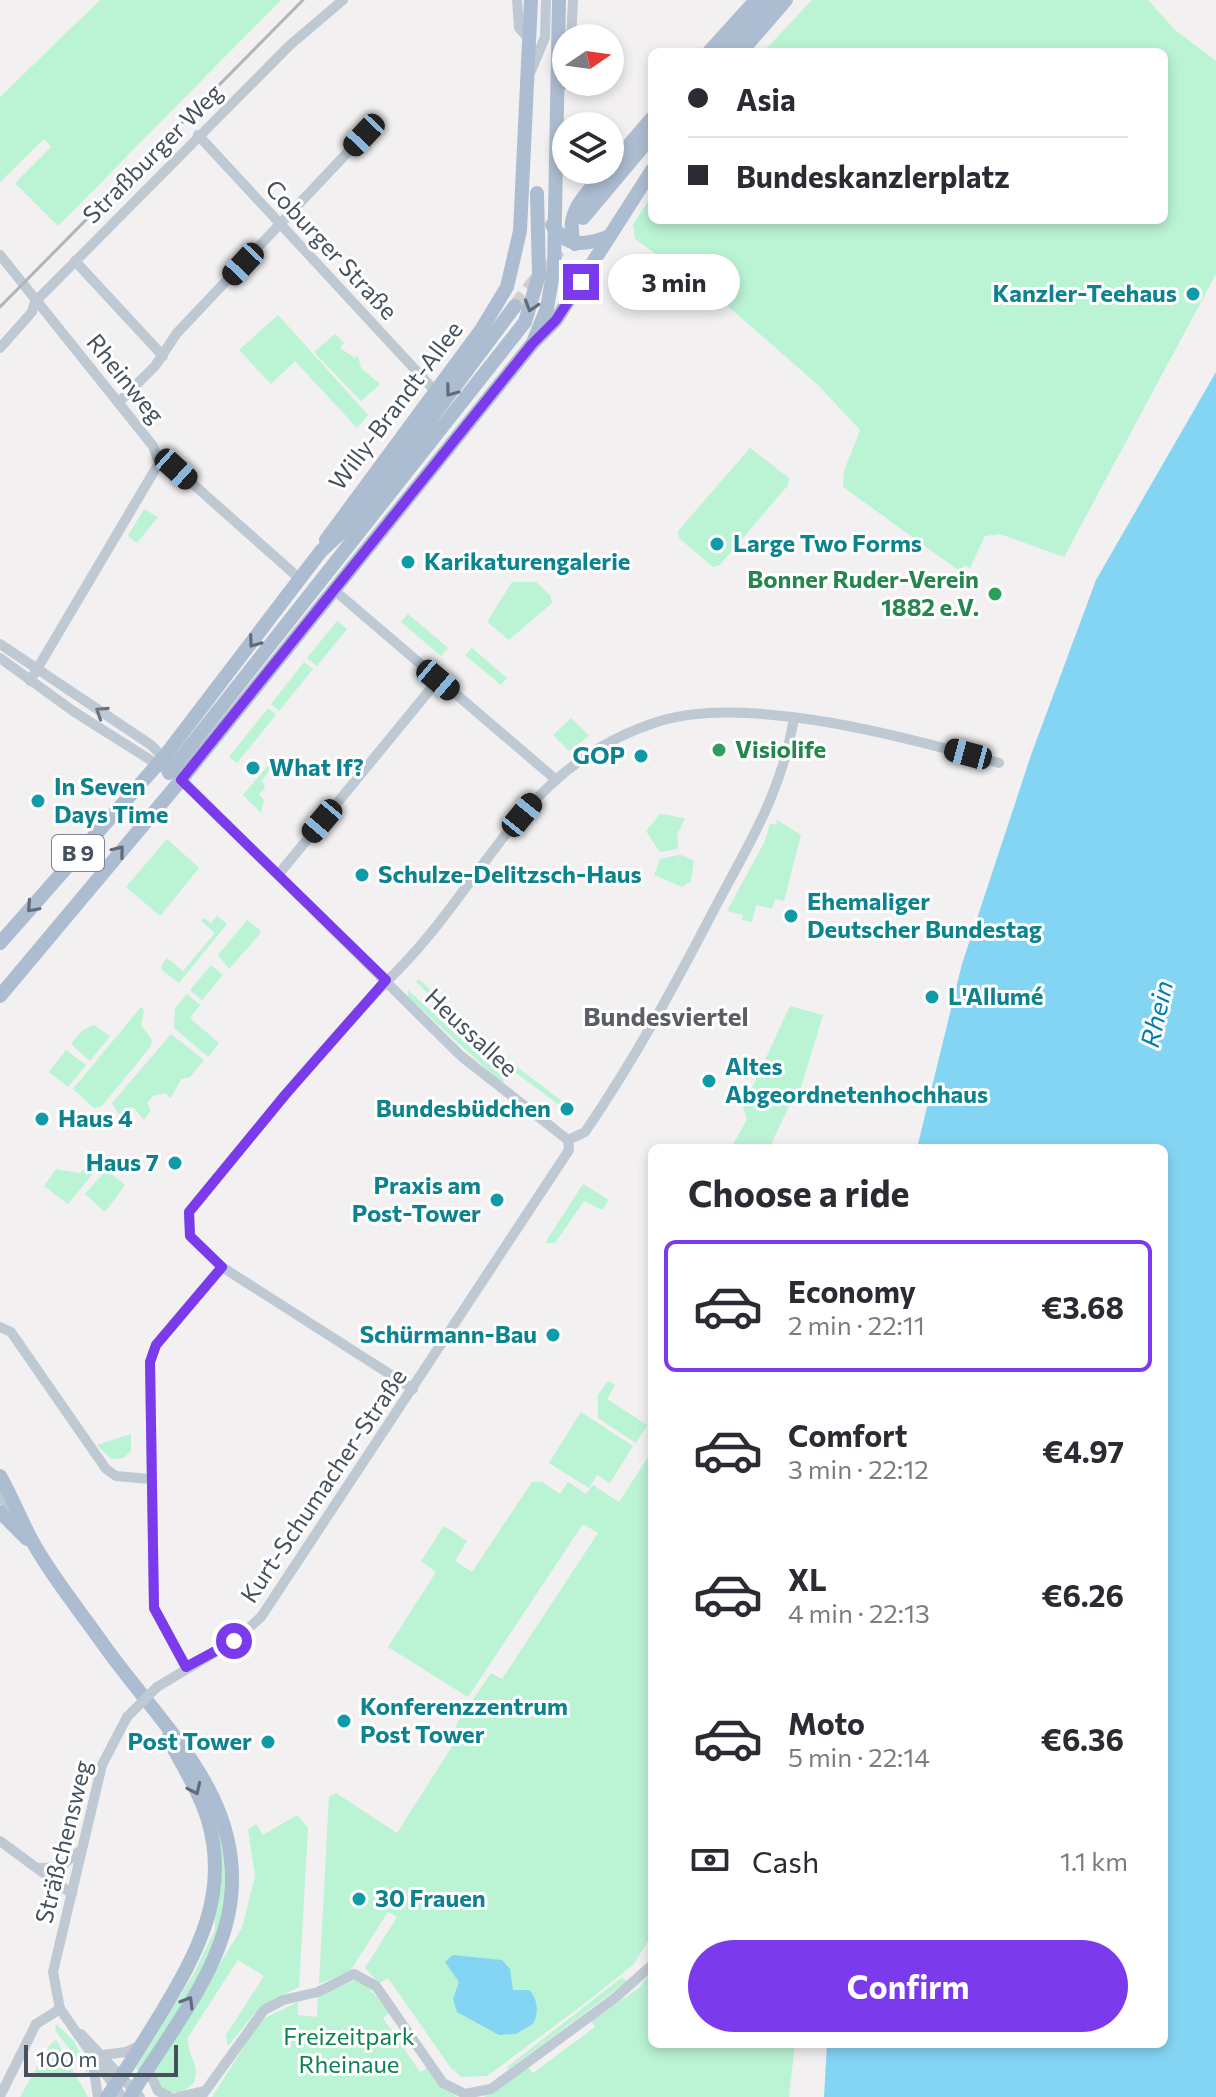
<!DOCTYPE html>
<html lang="en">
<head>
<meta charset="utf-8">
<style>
  body { margin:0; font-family:Commissioner,sans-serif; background:#f7f7f7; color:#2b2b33; height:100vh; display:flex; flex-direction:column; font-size:30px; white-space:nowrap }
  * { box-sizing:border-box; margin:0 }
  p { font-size:26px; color:#7c7c81 }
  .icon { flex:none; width:44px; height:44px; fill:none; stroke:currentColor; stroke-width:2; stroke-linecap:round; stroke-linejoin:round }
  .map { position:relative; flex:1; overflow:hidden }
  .details { position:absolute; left:648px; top:1144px; width:520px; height:904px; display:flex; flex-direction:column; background:#fff; border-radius:12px; box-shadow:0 4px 12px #0003 }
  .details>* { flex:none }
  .guide { position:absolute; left:648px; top:48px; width:520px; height:176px; border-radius:12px; box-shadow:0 4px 12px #0003; display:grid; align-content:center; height:176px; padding:0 40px; background:#fff }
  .needle { width:52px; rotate:77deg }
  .fabs { position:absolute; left:552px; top:24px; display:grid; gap:16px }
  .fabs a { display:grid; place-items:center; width:72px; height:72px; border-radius:50%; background:#fff; box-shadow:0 4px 12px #0003; font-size:40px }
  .scale { position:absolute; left:24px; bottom:20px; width:154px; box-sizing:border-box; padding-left:8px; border:4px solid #46515f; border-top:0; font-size:22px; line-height:28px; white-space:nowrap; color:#46515f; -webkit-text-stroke:6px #fff; paint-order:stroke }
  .end { position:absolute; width:36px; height:36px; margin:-18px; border:10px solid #7c3aed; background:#fff; box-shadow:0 0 0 4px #fff }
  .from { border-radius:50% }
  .bubble { position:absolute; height:56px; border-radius:28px; background:#fff; box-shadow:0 4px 12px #0003; font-size:26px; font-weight:700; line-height:56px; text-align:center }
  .car { position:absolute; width:24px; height:48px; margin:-24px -12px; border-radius:10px; box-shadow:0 0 6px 2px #0007; background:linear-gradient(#222 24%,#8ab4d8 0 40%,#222 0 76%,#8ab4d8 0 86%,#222 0) }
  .guide b { display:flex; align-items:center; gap:28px; height:76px; font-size:30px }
  .guide b+b { border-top:2px solid #e1e1e2 }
  .guide i { width:20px; height:20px; background:#2b2b33 }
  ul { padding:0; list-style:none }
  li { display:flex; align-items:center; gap:24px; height:132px; margin:0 16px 12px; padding:0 24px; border:4px solid transparent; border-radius:12px }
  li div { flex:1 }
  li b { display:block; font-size:30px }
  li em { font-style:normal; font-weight:700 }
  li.on { border-color:#7c3aed }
  li>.icon { width:72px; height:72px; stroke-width:1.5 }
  h2 { padding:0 40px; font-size:36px; line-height:96px }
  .pay { display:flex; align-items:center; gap:20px; height:88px; padding:0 40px; font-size:30px }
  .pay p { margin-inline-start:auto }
  .button { display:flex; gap:16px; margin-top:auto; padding:16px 40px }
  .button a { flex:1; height:92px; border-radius:48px; background:#7c3aed; color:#fff; font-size:32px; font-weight:700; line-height:92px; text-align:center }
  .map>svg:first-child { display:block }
</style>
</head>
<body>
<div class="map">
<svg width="1216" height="2097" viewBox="0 0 1216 2097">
  <rect width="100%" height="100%" fill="#f2f0f0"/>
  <g fill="#bbf3d5">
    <polygon points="100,0 281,0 58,226 15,183 51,147 44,139 0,182 0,97"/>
    <polygon points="812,0 1148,0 1175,30 1216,61 1216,274 1064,557 1000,534 985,536 970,568 964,565 961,572 843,487 844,471 860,430 818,385 722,301 635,239 633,224 652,196 652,220 1164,220 1164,52 763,52"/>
    <polygon points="278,315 368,415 357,428 295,361 271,384 239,350"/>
    <polygon points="335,334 344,343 340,348 355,358 358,356 361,368 380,384 361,401 314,352"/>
    <polygon points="750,448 789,478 788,485 720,565 713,567 679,538 678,531"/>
    <polygon points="144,509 158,517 137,543 128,536"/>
    <polygon points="512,582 536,582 550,595 552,603 509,640 487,622"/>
    <polygon points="408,614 448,648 441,656 401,622"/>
    <polygon points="337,621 347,629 317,666 307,658"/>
    <polygon points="472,648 507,678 501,685 465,655"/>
    <polygon points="304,662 313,669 279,711 271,704"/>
    <polygon points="268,708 276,715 237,763 229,757"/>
    <polygon points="571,718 589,736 569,751 553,735"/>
    <polygon points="271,762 274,765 262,780 265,787 259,795 264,800 261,813 243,795"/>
    <polygon points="660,814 675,816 671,836 675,817 685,818 677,835 678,849 660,852 646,831"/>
    <polygon points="777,820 801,835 784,901 775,899 772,909 756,905 752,922 742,920 743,915 727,911 765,841 770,823 776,825"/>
    <polygon points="167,839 199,868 160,916 126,887"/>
    <polygon points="679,854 694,861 691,881 682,887 654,875 660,859 678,855 679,863"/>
    <polygon points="217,916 227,924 179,983 162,970 162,965 167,958 183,971 215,933 201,921 204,918 211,923"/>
    <polygon points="247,920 260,930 260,934 229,969 218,955"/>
    <polygon points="211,965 223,975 202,1000 190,990"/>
    <polygon points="419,979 489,1046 562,1101 559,1105 487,1051 416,982"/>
    <polygon points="408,990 505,1079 502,1083 408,997"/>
    <polygon points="187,994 200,1005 190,1018 219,1043 208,1057 174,1028 175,1008"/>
    <polygon points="790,1006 823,1015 799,1094 793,1098 769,1148 731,1148 747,1119 743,1107"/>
    <polygon points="141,1007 144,1010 141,1025 152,1040 151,1046 102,1106 94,1108 73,1089"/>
    <polygon points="94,1025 110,1036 90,1061 71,1044 83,1030"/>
    <polygon points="171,1034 204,1060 190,1077 181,1079 171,1098 165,1093 153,1096 147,1103 151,1110 144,1120 133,1107 119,1114 112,1103"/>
    <polygon points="66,1050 86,1065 68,1087 49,1072"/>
    <polygon points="94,1163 99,1166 68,1204 44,1186 56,1169 79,1173"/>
    <polygon points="106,1170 125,1185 105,1212 85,1194"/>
    <polygon points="583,1184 609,1200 602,1210 584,1201 555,1243 545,1243"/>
    <polygon points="608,1381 615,1385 607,1399 647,1425 636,1443 598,1418 598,1395"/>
    <polygon points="581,1412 633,1446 610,1483 597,1475 589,1488 549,1463"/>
    <polygon points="131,1434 131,1451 124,1458 111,1459 97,1445"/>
    <polygon points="652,1451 652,1934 634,1964 588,2001 487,2076 462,2077 451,2068 388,1978 379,1983 365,1968 397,1917 388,1912 350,1971 319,1984 329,1797 336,1793 397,1833 451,1748 457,1723 491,1673 502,1679 598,1533 583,1524 468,1697 388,1647 436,1572 421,1561 444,1526 467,1541 455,1561 472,1572 532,1482 542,1482 560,1494 568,1482 586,1494 593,1485 619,1502"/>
    <path d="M212 1802C216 1820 222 1839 225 1857 237 1937 178 2009 140 2073L136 2068 193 1975 215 1930Z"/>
    <path d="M297 1815 308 1828 299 1987 270 2001 254 2014 228 2046 226 2035 264 1976 238 1960 188 2037C186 2055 202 2065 193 2084L181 2093 165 2092 154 2078V2069L242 1928 255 1876 248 1829 256 1824 263 1835Z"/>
    <polygon points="652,1971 652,2044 795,2044 789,2097 484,2097 528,2067 533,2073 595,2027 591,2021 639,1988"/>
    <polygon points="621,1978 628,1981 509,2069 506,2068"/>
    <polygon points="355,1980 366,1984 390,2013 383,2018 420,2072 427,2068 438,2084 457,2097 212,2097 261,2020 298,2002 298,2015 317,2017 318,1997"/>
    <polygon points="56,2024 74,2041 93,2081 55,2030"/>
    <polygon points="56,2040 88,2097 20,2097 50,2045"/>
  </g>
  <g fill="#84d5f4">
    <polygon points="1216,372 1216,2097 824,2097 827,2044 1164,2044 1164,1148 917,1148 962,964 1031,755 1096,580"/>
    <path d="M453 1955 502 1960 510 1969 513 1990H529C538 1998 539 2014 533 2024L516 2034 499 2035 457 2012 453 1999 459 1982 445 1962Z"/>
  </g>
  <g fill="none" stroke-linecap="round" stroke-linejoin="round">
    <polyline stroke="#d0d0d3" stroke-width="14" stroke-dasharray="14 7" stroke-linecap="butt" points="515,306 559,250"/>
    <g stroke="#bfc9d3" stroke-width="10">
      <polyline points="517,0 519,28 529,39"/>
      <polyline points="571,38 573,0"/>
      <polyline points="531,71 545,37 546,0"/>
      <polyline points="561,87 566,67"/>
      <polyline points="198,135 435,391"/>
      <polyline points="0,255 153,446 159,463"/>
      <polyline points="75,261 163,356"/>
      <polyline points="0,348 32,312 35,302 290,45 343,0"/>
      <polyline points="119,402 155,366 177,333 364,135"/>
      <polyline points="159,463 176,469 300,579"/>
      <polyline points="334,590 554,778"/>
      <polyline points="0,644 151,745 167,761"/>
      <polyline points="0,658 73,711 163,768"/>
      <polyline points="30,681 159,463"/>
      <polyline points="179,777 461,1056 568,1140"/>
      <polyline points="278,875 438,680"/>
      <path d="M568 1140 585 1132C635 1059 676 983 717 904 751 840 781 793 794 719"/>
      <polyline points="0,1327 11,1332 106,1469 116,1476 150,1479"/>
      <path d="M413 1389 222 1267 190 1236 189 1212C257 1129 323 1046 398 970 489 877 524 763 660 721 749 694 910 738 999 763"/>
      <polyline points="0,1495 15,1516"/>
      <polyline points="186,1667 154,1608 150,1362 156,1345 222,1267"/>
      <polyline points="157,1687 234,1641 261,1617 569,1150 568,1140"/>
      <polyline points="0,1841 72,1894"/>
      <polyline points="39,1868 60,1867 81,1850"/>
      <polyline points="81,2034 140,2097"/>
      <polyline points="103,2055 126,2052 139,2046"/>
      <polyline points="93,2065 98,2097"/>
      <polyline points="148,2069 158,2091 170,2097"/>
      <polyline points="0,2096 36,2024 60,2009"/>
      <polyline points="122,2097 60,2009 53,1972 102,1765 127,1717"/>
      <polyline points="178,2097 204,2091"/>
      <polyline points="201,2097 264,2010 283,2000 318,1992 354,1974 376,1986 443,2083 465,2094 491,2089 615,1998 652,1965"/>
    </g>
    <g stroke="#adbdd1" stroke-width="14">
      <polyline points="709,52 756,0"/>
      <polyline points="723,52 769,0"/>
      <polyline points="741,52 786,0"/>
      <polyline points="610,167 652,118"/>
      <polyline points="572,170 602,176"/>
      <polyline points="583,218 652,136"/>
      <path d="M552 225C567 249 587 245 610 236"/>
      <path d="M575 244C562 213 588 192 607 170"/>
      <polyline points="534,340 547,308 554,268 559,0"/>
      <polyline points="326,540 481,330 507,287 520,231 531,0"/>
      <polyline points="169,773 525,322 539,275 537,193"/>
      <polyline points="0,943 164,757 321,551 344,530 391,472 515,306"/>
      <polyline points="0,996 181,780 532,344 556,320 652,170"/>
      <path d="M0 1476C13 1499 22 1523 35 1546 54 1579 79 1610 101 1641 160 1726 253 1801 228 1916 214 1981 164 2040 130 2097"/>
      <polyline points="0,1512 27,1539"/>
      <path d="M107 2097C126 2071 143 2042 160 2015 197 1953 230 1895 208 1820 199 1791 182 1765 168 1738"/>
    </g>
    <polyline stroke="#b1b4bb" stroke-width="3" points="0,307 303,0"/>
    <polyline stroke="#bfc9d3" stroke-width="10" points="127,1717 157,1687"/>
  </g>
  <defs><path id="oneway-chevron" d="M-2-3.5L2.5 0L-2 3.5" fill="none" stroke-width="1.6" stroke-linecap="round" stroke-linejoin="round" transform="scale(2)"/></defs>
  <g stroke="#606c7c">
    <use href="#oneway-chevron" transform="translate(531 306) rotate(108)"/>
    <use href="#oneway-chevron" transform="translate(451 391) rotate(127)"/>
    <use href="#oneway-chevron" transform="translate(254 642) rotate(126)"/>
    <use href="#oneway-chevron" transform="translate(119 851) rotate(-51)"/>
    <use href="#oneway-chevron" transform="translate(32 907) rotate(132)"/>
    <use href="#oneway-chevron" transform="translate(195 1789) rotate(65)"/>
    <use href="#oneway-chevron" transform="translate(188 2002) rotate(-59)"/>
  </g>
  <use stroke="#6a7582" href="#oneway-chevron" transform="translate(101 712) rotate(-147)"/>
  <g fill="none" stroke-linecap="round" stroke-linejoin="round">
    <polyline stroke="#7c3aed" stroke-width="10" points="234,1641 186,1667 154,1608 150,1362 156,1345 222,1267 190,1236 189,1212 285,1095 386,980 181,780 532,344 556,320 581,282"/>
  </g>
  <g fill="#0f9aa8" stroke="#fff" stroke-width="3">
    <circle cx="1193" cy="294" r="8"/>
    <circle cx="717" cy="544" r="8"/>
    <circle cx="408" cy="562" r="8"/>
    <circle cx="641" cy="756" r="8"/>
    <circle cx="253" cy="768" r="8"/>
    <circle cx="38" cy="801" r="8"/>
    <circle cx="362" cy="875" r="8"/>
    <circle cx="791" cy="916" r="8"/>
    <circle cx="932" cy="997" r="8"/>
    <circle cx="709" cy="1081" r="8"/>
    <circle cx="567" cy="1109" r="8"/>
    <circle cx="42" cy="1119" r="8"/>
    <circle cx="175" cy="1163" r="8"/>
    <circle cx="497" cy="1200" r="8"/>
    <circle cx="553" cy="1335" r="8"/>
    <circle cx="344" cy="1721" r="8"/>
    <circle cx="268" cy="1742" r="8"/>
    <circle cx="359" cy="1899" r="8"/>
  </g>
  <g fill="#2e9e5b" stroke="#fff" stroke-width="3">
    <circle cx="995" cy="594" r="8"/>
    <circle cx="719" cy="750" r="8"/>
  </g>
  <g text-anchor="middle" stroke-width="6" stroke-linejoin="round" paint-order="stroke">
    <rect fill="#fff" stroke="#7e858f" stroke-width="2" x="52" y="835" width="52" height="36" rx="6"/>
    <g font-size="22" font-weight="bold" fill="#46515f">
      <text x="78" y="861">B 9</text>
    </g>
    <g font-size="24" fill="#46515f" stroke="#fff">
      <text transform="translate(153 154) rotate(-45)" y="8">Straßburger Weg</text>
      <text transform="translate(331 250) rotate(47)" y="8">Coburger Straße</text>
      <text transform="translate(125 379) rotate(51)" y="8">Rheinweg</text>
      <text transform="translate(396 406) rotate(-53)" y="8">Willy-Brandt-Allee</text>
      <text transform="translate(471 1033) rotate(43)" y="8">Heussallee</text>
      <text transform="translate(324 1486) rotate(-56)" y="8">Kurt-Schumacher-Straße</text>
      <text transform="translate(64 1842) rotate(-76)" y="8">Sträßchensweg</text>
    </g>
    <g font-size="24" font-weight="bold" fill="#0d838f" stroke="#fff" text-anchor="start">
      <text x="1177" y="302" text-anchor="end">Kanzler-Teehaus</text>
      <text x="733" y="552">Large Two Forms</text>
      <text x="424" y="570">Karikaturengalerie</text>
      <text x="625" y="764" text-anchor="end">GOP</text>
      <text x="269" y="776">What If?</text>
      <text x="54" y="795">In Seven<tspan x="54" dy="28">Days Time</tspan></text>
      <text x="378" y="883">Schulze-Delitzsch-Haus</text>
      <text x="807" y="910">Ehemaliger<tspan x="807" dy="28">Deutscher Bundestag</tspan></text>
      <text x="948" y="1005">L'Allumé</text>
      <text x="725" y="1075">Altes<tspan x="725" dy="28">Abgeordnetenhochhaus</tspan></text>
      <text x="551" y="1117" text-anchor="end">Bundesbüdchen</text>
      <text x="58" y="1127">Haus 4</text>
      <text x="159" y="1171" text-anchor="end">Haus 7</text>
      <text x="481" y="1194" text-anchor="end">Praxis am<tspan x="481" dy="28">Post-Tower</tspan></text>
      <text x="537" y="1343" text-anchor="end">Schürmann-Bau</text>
      <text x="360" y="1715">Konferenzzentrum<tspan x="360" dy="28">Post Tower</tspan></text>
      <text x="252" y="1750" text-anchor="end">Post Tower</text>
      <text x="375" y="1907">30 Frauen</text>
    </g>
    <g font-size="24" font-weight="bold" fill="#27864d" stroke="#fff" text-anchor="end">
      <text x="979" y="588">Bonner Ruder-Verein<tspan x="979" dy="28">1882 e.V.</tspan></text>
      <text x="735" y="758" text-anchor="start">Visiolife</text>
    </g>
    <g font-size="24" fill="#0f8251" stroke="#fff">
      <text x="349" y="2045">Freizeitpark<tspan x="349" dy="28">Rheinaue</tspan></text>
    </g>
    <g font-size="26" font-style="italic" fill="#017eb0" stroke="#fff">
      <text transform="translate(1157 1014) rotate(-77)" y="9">Rhein</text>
    </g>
    <g font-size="26" font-weight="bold" fill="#5b5f65" stroke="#fff">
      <text x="666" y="1026">Bundesviertel</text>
    </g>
  </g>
</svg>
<div class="fabs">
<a><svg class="needle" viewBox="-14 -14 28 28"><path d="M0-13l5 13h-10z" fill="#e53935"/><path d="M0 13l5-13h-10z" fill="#7c7c81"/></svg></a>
<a><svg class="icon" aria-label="layers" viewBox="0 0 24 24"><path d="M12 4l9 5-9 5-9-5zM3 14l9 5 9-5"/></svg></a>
</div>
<div class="scale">100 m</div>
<i class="end from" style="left:234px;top:1641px"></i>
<i class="end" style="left:581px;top:282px"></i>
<div class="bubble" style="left:608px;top:254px;width:132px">3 min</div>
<i class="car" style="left:364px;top:135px;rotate:223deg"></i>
<i class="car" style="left:243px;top:264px;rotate:223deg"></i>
<i class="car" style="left:176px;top:469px;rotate:132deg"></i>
<i class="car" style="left:438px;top:680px;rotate:130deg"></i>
<i class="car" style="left:968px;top:754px;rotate:285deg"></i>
<i class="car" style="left:522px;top:815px;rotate:39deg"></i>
<i class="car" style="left:322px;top:821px;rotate:220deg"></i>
<div class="guide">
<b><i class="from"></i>Asia</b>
<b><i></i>Bundeskanzlerplatz</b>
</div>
<section class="details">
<h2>Choose a ride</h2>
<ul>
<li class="on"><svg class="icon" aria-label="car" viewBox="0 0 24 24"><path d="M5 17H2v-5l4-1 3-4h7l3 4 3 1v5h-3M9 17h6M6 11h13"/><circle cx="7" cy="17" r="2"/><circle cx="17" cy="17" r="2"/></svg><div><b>Economy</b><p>2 min · 22:11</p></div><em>€3.68</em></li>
<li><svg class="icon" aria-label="car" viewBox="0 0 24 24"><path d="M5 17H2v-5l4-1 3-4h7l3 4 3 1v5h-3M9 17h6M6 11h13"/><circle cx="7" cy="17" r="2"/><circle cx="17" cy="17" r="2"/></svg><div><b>Comfort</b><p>3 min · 22:12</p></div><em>€4.97</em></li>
<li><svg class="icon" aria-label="car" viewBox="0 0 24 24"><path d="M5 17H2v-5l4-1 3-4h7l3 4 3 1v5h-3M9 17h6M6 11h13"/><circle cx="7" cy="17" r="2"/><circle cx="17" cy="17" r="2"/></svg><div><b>XL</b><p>4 min · 22:13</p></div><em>€6.26</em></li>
<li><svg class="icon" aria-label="car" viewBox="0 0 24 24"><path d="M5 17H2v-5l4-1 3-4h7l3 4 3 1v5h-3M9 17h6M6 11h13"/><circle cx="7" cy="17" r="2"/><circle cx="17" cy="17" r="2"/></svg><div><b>Moto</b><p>5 min · 22:14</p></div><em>€6.36</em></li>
</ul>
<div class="pay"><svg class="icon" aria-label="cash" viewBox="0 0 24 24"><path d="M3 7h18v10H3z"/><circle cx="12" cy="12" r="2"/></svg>Cash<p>1.1 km</p></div>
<div class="button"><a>Confirm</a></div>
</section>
</div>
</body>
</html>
